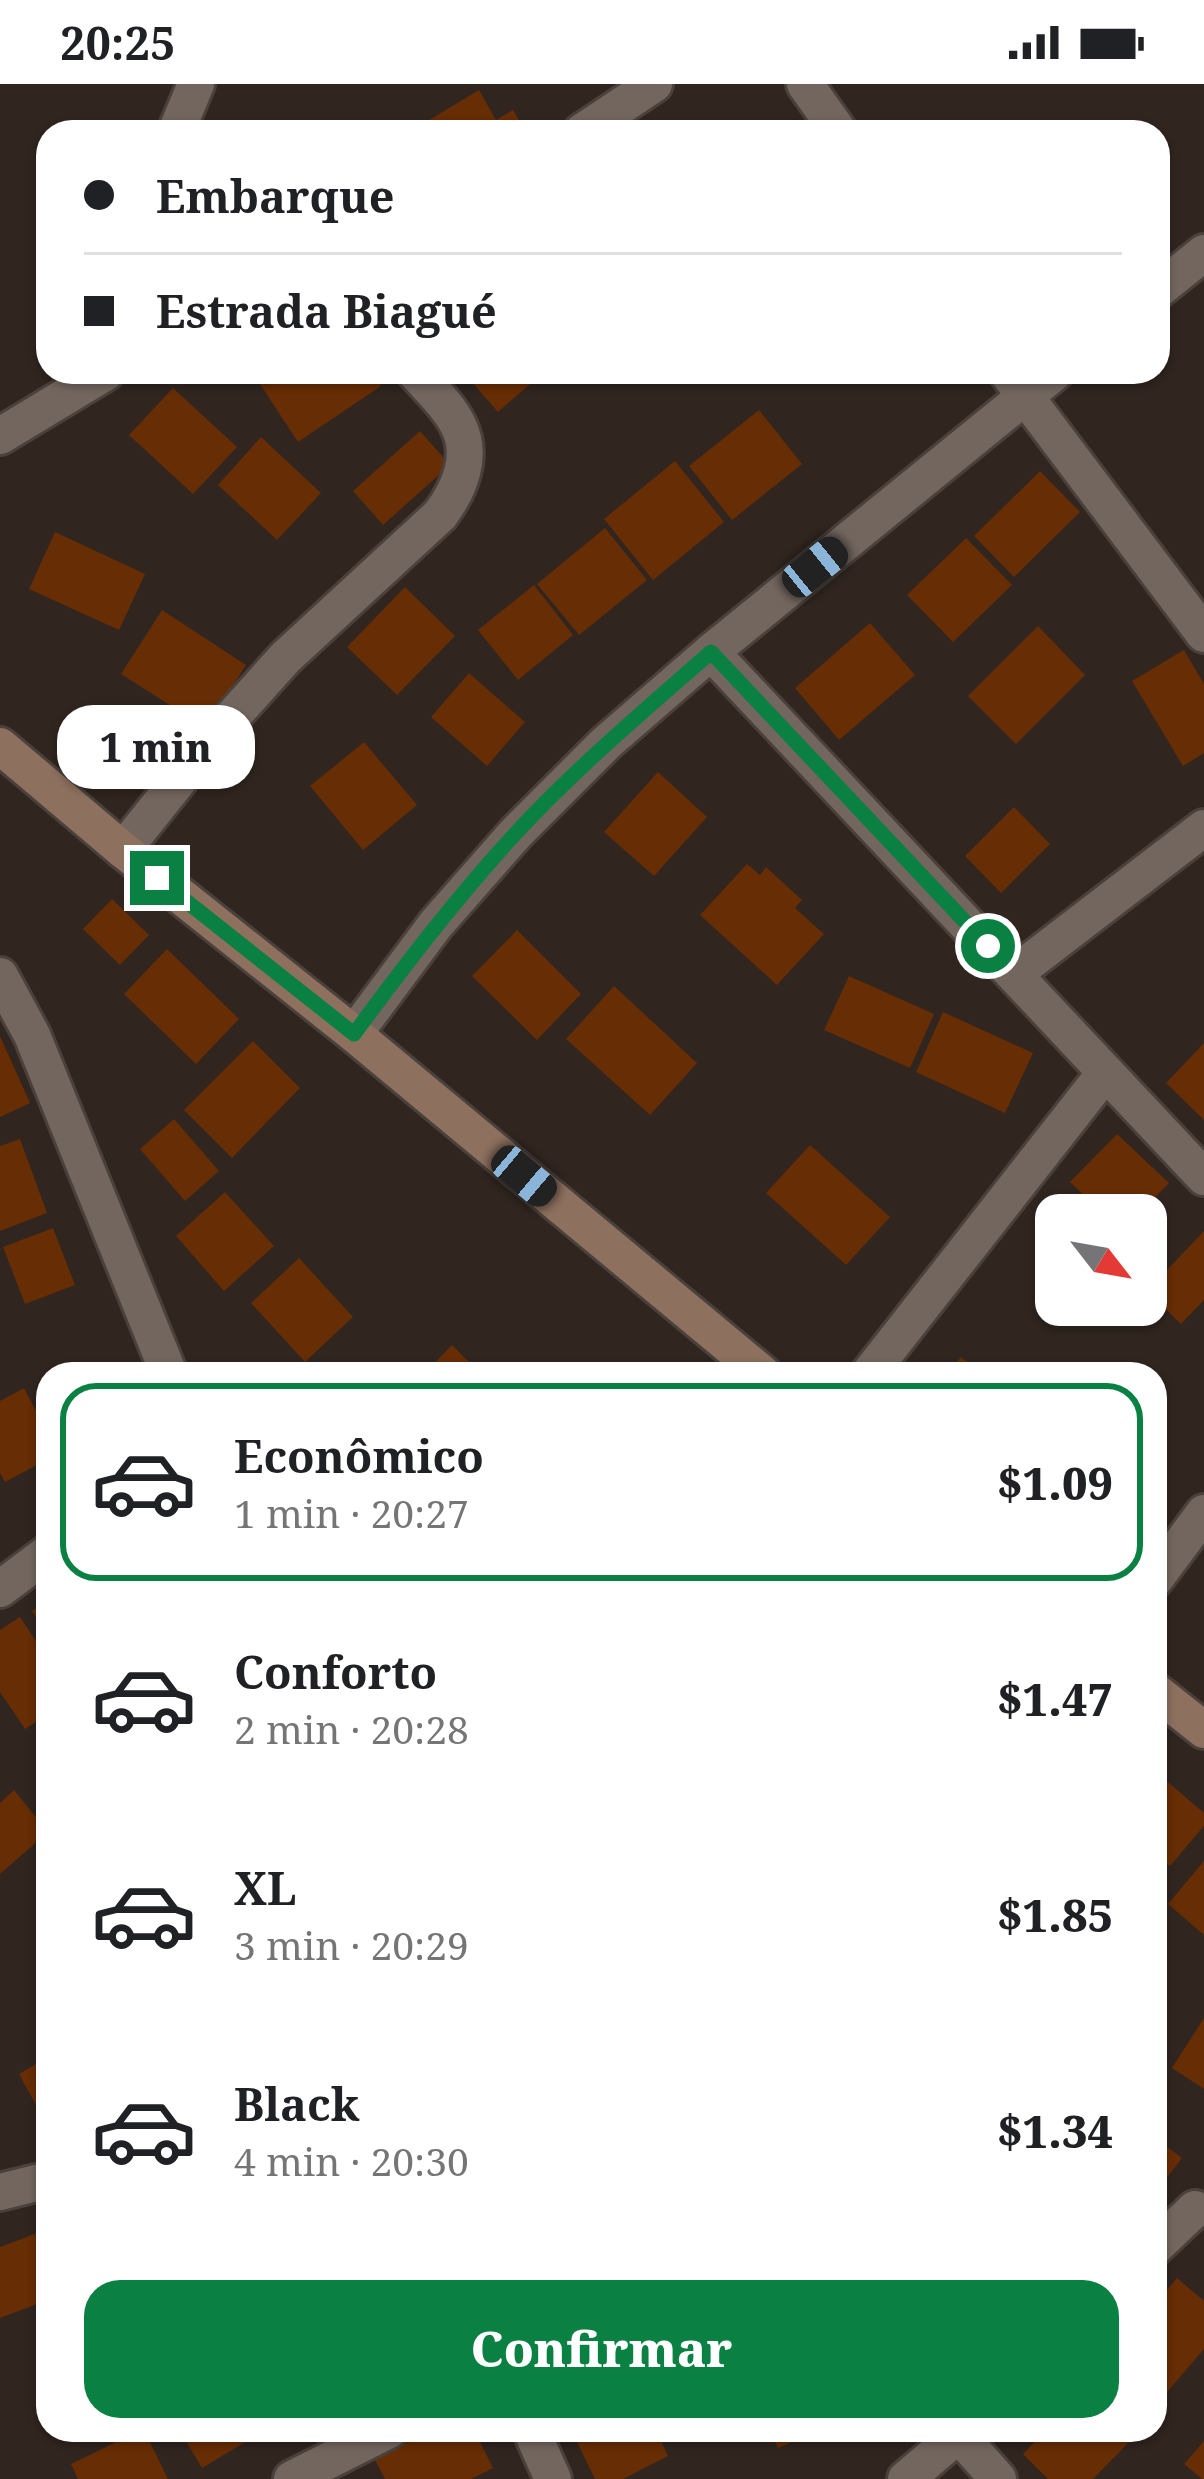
<!DOCTYPE html>
<html lang="pt">
<head>
<meta charset="utf-8">
<style>
  body { margin:0; font-family:"Noto Serif",serif; background:#f6f6f6; color:#202124; height:100vh; display:flex; flex-direction:column; font-size:45px; white-space:nowrap }
  * { box-sizing:border-box; margin:0 }
  p { font-size:39px; color:#757577 }
  .icon { flex:none; width:66px; height:66px; fill:none; stroke:currentColor; stroke-width:2; stroke-linecap:round; stroke-linejoin:round }
  .map { position:relative; flex:1; overflow:hidden }
  .details { position:absolute; left:36px; top:1278px; width:1131px; height:1080px; display:flex; flex-direction:column; background:#fff; border-radius:36px; box-shadow:0 3px 9px #0004 }
  .details>* { flex:none }
  .guide { position:absolute; left:36px; top:36px; width:1134px; height:264px; border-radius:36px; box-shadow:0 3px 9px #0004; display:grid; align-content:center; height:264px; padding:0 48px; background:#fff }
  .needle { width:78px; rotate:121deg }
  .controls { position:absolute; left:1035px; top:1110px; display:grid; gap:24px }
  .controls a { display:grid; place-items:center; width:132px; height:132px; border-radius:24px; background:#fff; box-shadow:0 3px 9px #0004; font-size:60px }
  .end { position:absolute; width:54px; height:54px; margin:-27px; border:15px solid #0b8043; background:#fff; box-shadow:0 0 0 6px #fff }
  .from { border-radius:50% }
  .bubble { position:absolute; height:84px; border-radius:36px; background:#fff; box-shadow:0 3px 9px #0004; font-size:39px; font-weight:800; line-height:84px; text-align:center }
  .car { position:absolute; width:36px; height:72px; margin:-36px -18px; border-radius:15px; box-shadow:0 0 9px 3px #0007; background:linear-gradient(#222 24%,#8ab4d8 0 40%,#222 0 76%,#8ab4d8 0 86%,#222 0) }
  .guide b { display:flex; align-items:center; gap:42px; height:114px; font-size:45px }
  .guide b+b { border-top:3px solid #e0e0e0 }
  .guide i { width:30px; height:30px; background:#202124 }
  ul { padding:21px 0 0; list-style:none }
  li { display:flex; align-items:center; gap:36px; height:198px; margin:0 24px 18px; padding:0 24px; border:6px solid transparent; border-radius:36px }
  li div { flex:1 }
  li b { display:block; font-size:45px }
  li em { font-style:normal; font-weight:800 }
  li.selected { border-color:#0b8043 }
  li>.icon { width:108px; height:108px; stroke-width:1.5 }
  .action { display:flex; gap:24px; margin-top:auto; padding:24px 48px }
  .action a { flex:1; height:138px; border-radius:36px; background:#0b8043; color:#fff; font-size:48px; font-weight:800; line-height:138px; text-align:center }
  .status { display:flex; justify-content:space-between; align-items:center; height:84px; padding:0 60px; background:#fff; direction:ltr }
  .status svg { height:33px; fill:currentColor }
  .map>svg:first-child { display:block }
</style>
</head>
<body>
<div class="status"><b>20:25</b><svg viewBox="0 0 49 12"><path d="M0 12V9h3v3zM5 12V6h3v6zM10 12V3h3v9zM15 12V0h3v12zM26 1h20v11H26zM47 4h2v5h-2z"/></svg></div>
<div class="map">
<svg width="1204" height="2395" viewBox="0 0 1204 2395">
  <rect width="100%" height="100%" fill="#30251f"/>
  <g fill="#672d04">
    <polygon points="479,6 496,36 513,26 526,48 409,48"/>
    <polygon points="252,288 372,288 381,302 298,358"/>
    <polygon points="463,288 544,288 498,328"/>
    <polygon points="173,304 237,363 193,410 129,351"/>
    <polygon points="759,326 802,380 732,436 689,382"/>
    <polygon points="420,347 450,381 383,441 353,407"/>
    <polygon points="261,353 321,409 277,456 218,401"/>
    <polygon points="675,377 724,438 653,496 604,435"/>
    <polygon points="1040,387 1080,428 1014,493 974,452"/>
    <polygon points="605,444 647,496 579,551 537,500"/>
    <polygon points="55,448 145,490 119,546 29,505"/>
    <polygon points="966,454 1012,501 953,558 907,511"/>
    <polygon points="534,501 573,551 518,596 478,546"/>
    <polygon points="405,503 455,552 397,611 347,563"/>
    <polygon points="162,526 246,581 206,644 121,590"/>
    <polygon points="870,539 915,591 839,656 795,604"/>
    <polygon points="1038,542 1085,591 1016,660 968,612"/>
    <polygon points="1184,566 1204,600 1204,669 1183,682 1132,597"/>
    <polygon points="469,589 525,638 487,682 431,633"/>
    <polygon points="364,658 417,721 363,766 310,702"/>
    <polygon points="658,688 707,733 654,792 604,748"/>
    <polygon points="1014,723 1050,760 1001,809 965,772"/>
    <polygon points="747,780 760,791 766,783 802,816 795,824 824,850 777,901 700,831"/>
    <polygon points="112,815 149,851 120,881 83,845"/>
    <polygon points="517,846 581,910 537,956 472,892"/>
    <polygon points="167,865 239,935 196,980 124,910"/>
    <polygon points="849,892 934,930 910,984 824,946"/>
    <polygon points="614,902 697,979 650,1031 566,955"/>
    <polygon points="943,928 1033,969 1005,1029 916,988"/>
    <polygon points="0,952 30,1019 0,1033"/>
    <polygon points="253,957 300,1004 232,1074 184,1026"/>
    <polygon points="1204,959 1204,1036 1166,999"/>
    <polygon points="174,1035 219,1087 185,1117 140,1065"/>
    <polygon points="1117,1050 1169,1099 1138,1131 1104,1131 1070,1098"/>
    <polygon points="20,1055 47,1129 0,1147 0,1062"/>
    <polygon points="810,1061 890,1133 846,1181 766,1109"/>
    <polygon points="225,1108 274,1162 224,1207 176,1152"/>
    <polygon points="53,1144 75,1201 25,1220 3,1163"/>
    <polygon points="1204,1147 1204,1216 1181,1240 1147,1207"/>
    <polygon points="299,1174 353,1233 305,1278 251,1219"/>
    <polygon points="452,1261 481,1290 424,1290"/>
    <polygon points="961,1273 982,1290 948,1290"/>
    <polygon points="24,1304 48,1350 48,1375 5,1398 0,1389 0,1317"/>
    <polygon points="48,1516 48,1552 32,1527"/>
    <polygon points="20,1533 48,1575 48,1630 25,1645 0,1608 0,1546"/>
    <polygon points="1155,1687 1204,1729 1204,1742 1170,1782 1155,1770"/>
    <polygon points="14,1706 48,1748 0,1790 0,1719"/>
    <polygon points="1204,1777 1204,1851 1168,1820"/>
    <polygon points="1204,1934 1204,2005 1172,1984"/>
    <polygon points="48,1973 48,2043 19,1990"/>
    <polygon points="1155,2054 1182,2074 1155,2109"/>
    <polygon points="48,2145 48,2216 0,2234 0,2163"/>
    <polygon points="1177,2194 1204,2217 1204,2265 1155,2322 1155,2220"/>
    <polygon points="141,2346 144,2346 168,2395 78,2395 71,2380"/>
    <polygon points="193,2346 265,2346 202,2384 183,2352"/>
    <polygon points="427,2346 474,2346 493,2384 471,2395 385,2395 374,2374"/>
    <polygon points="571,2346 656,2346 668,2372 623,2395 595,2395"/>
    <polygon points="770,2346 820,2346 778,2364"/>
    <polygon points="1046,2346 1141,2346 1093,2395 1048,2395 1023,2370"/>
    <polygon points="1204,2357 1204,2395 1202,2395 1184,2380"/>
  </g>
  <g fill="none" stroke-linecap="round" stroke-linejoin="round">
    <g stroke="#4a413c" stroke-width="42">
      <g id="street">
        <polyline points="805,0 839,48"/>
        <polyline points="176,48 196,0"/>
        <polyline points="582,48 654,0"/>
        <polyline points="1158,206 1204,169"/>
        <polyline points="1007,288 1204,550"/>
        <polyline points="0,352 106,288"/>
        <polyline points="711,568 1204,1093"/>
        <path d="M123 766 207 661 285 574 440 431C459 406 474 372 458 341 449 322 429 304 415 288"/>
        <polyline points="1014,890 1204,744"/>
        <polyline points="0,892 32,951 169,1290"/>
        <polyline points="354,950 436,840 516,749 606,659 711,568 1055,288"/>
        <polyline points="869,1290 1105,989"/>
        <polyline points="1155,1495 1204,1429"/>
        <polyline points="0,1505 48,1469"/>
        <polyline points="0,2108 48,2096"/>
        <polyline points="1155,2163 1195,2125"/>
        <polyline points="531,2346 553,2395"/>
        <polyline points="959,2351 998,2395"/>
        <polyline points="292,2395 389,2346"/>
        <polyline points="906,2395 964,2346"/>
      </g>
    </g>
    <g stroke="#4a413c" stroke-width="42">
      <g id="secondary">
        <polyline points="0,662 123,766 354,950 763,1290"/>
        <polyline points="1155,1607 1204,1646"/>
      </g>
    </g>
    <use href="#street" stroke="#73665f" stroke-width="36"/>
    <use href="#secondary" stroke="#8d705e" stroke-width="36"/>
  </g>
  <g fill="none" stroke-linecap="round" stroke-linejoin="round">
    <path stroke="#0b8043" stroke-width="15" d="M157 794 354 950C405 881 457 813 515 750 576 684 644 627 711 568L988 862"/>
  </g>
</svg>
<div class="controls">
<a><svg class="needle" viewBox="-14 -14 28 28"><path d="M0-13l5 13h-10z" fill="#e53935"/><path d="M0 13l5-13h-10z" fill="#757577"/></svg></a>
</div>
<i class="end from" style="left:988px;top:862px"></i>
<i class="end" style="left:157px;top:794px"></i>
<div class="bubble" style="left:57px;top:621px;width:198px">1 min</div>
<i class="car" style="left:815px;top:483px;rotate:51deg"></i>
<i class="car" style="left:524px;top:1092px;rotate:130deg"></i>
<div class="guide">
<b><i class="from"></i>Embarque</b>
<b><i></i>Estrada Biagué</b>
</div>
<section class="details">
<ul>
<li class="selected"><svg class="icon" aria-label="car" viewBox="0 0 24 24"><path d="M5 17H2v-5l4-1 3-4h7l3 4 3 1v5h-3M9 17h6M6 11h13"/><circle cx="7" cy="17" r="2"/><circle cx="17" cy="17" r="2"/></svg><div><b>Econômico</b><p>1 min · 20:27</p></div><em>$1.09</em></li>
<li><svg class="icon" aria-label="car" viewBox="0 0 24 24"><path d="M5 17H2v-5l4-1 3-4h7l3 4 3 1v5h-3M9 17h6M6 11h13"/><circle cx="7" cy="17" r="2"/><circle cx="17" cy="17" r="2"/></svg><div><b>Conforto</b><p>2 min · 20:28</p></div><em>$1.47</em></li>
<li><svg class="icon" aria-label="car" viewBox="0 0 24 24"><path d="M5 17H2v-5l4-1 3-4h7l3 4 3 1v5h-3M9 17h6M6 11h13"/><circle cx="7" cy="17" r="2"/><circle cx="17" cy="17" r="2"/></svg><div><b>XL</b><p>3 min · 20:29</p></div><em>$1.85</em></li>
<li><svg class="icon" aria-label="car" viewBox="0 0 24 24"><path d="M5 17H2v-5l4-1 3-4h7l3 4 3 1v5h-3M9 17h6M6 11h13"/><circle cx="7" cy="17" r="2"/><circle cx="17" cy="17" r="2"/></svg><div><b>Black</b><p>4 min · 20:30</p></div><em>$1.34</em></li>
</ul>
<div class="action"><a>Confirmar</a></div>
</section>
</div>
</body>
</html>
